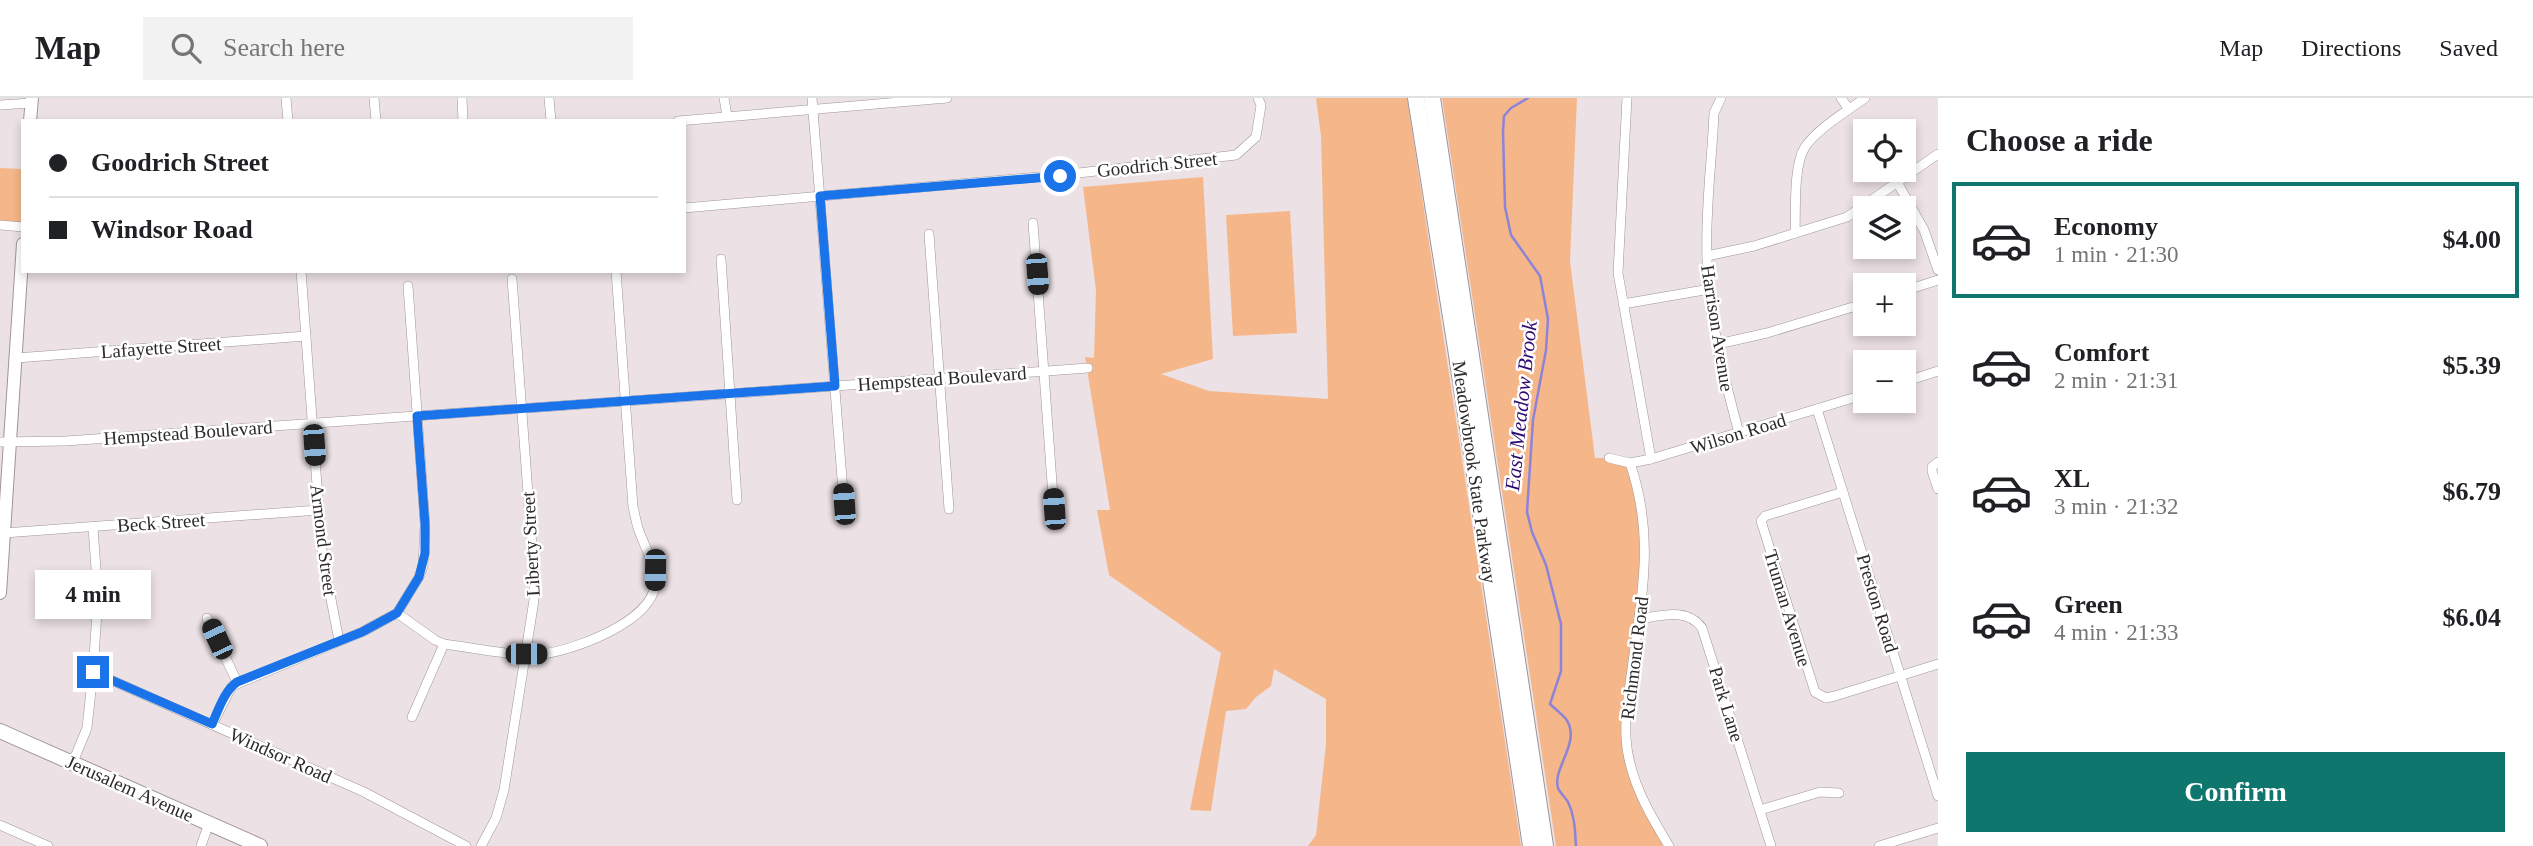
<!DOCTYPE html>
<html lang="en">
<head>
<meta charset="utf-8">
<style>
  body { margin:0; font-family:Georgia,serif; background:#f2f2f2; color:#202124; height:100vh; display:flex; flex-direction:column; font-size:26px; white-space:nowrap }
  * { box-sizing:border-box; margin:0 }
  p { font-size:23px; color:#757577 }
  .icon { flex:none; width:38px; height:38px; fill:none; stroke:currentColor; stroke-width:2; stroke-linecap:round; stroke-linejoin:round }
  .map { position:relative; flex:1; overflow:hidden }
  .details { display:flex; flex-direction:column; background:#fff; width:595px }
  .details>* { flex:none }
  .banner { position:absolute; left:21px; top:21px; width:665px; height:154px; border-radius:0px; box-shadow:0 4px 10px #0003; display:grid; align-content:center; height:154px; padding:0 28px; background:#fff }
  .tools { position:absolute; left:1853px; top:21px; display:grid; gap:14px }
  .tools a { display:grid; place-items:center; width:63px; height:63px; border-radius:0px; background:#fff; box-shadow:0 4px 10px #0003; font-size:35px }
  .end { position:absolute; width:32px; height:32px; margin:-16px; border:9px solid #1a73e8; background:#fff; box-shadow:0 0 0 4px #fff }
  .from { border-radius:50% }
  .bubble { position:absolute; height:49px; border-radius:0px; background:#fff; box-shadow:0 4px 10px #0003; font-size:23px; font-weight:700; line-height:49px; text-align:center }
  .car { position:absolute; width:21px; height:42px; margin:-21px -10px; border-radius:9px; box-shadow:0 0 5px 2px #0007; background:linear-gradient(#222 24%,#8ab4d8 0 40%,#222 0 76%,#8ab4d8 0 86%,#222 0) }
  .banner b { display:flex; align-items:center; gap:24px; height:66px; font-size:26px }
  .banner b+b { border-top:2px solid #e0e0e0 }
  .banner i { width:18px; height:18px; background:#202124 }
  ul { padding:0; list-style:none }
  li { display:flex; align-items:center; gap:21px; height:116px; margin:0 14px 10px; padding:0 14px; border:4px solid transparent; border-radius:0px }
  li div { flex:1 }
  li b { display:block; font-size:26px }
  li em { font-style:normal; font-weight:700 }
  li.on { border-color:#0f766e }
  li>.icon { width:63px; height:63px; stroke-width:1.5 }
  h2 { padding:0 28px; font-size:32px; line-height:84px }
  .action { display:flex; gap:14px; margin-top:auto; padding:14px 28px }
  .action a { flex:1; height:80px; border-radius:0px; background:#0f766e; color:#fff; font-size:28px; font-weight:700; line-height:80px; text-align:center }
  header { display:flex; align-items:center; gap:42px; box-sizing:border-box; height:98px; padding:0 35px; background:#fff; border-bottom:2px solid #e0e0e0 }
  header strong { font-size:33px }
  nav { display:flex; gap:38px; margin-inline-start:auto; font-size:24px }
  .search { width:490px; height:63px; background:#f2f2f2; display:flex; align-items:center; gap:18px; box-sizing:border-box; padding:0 24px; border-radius:0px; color:#757577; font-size:26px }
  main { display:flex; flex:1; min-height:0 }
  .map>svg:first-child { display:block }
</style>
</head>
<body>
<header>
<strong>Map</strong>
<div class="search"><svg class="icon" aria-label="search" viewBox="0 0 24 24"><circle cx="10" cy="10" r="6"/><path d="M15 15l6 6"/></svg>Search here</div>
<nav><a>Map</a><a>Directions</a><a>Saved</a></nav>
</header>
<main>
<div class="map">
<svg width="1938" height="748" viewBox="0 0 1938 748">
  <rect width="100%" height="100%" fill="#ece1e5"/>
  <g fill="#f5b78a">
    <polygon points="1316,0 1407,0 1521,748 1308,748 1316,737 1326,646 1326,601 1274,571 1271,588 1256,599 1246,611 1226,613 1211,713 1190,712 1221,555 1109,477 1097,412 1110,412 1085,259 1094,260 1096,192 1083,89 1203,79 1213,261 1161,276 1209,293 1328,301 1321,38"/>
    <polygon points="1442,0 1577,0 1570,163 1595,360 1609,360 1630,365 1645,444 1626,613 1628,660 1669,748 1556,748"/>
    <polygon points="0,70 23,71 23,129 0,127"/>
    <polygon points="1290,113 1297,235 1233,238 1226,117"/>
  </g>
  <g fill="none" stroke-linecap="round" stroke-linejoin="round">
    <path stroke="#8d84d8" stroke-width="2.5" d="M1528 0 1511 10 1504 18 1503 34 1505 109 1511 137 1540 178 1548 221 1546 252 1533 322 1527 414 1532 434 1546 467 1561 526V573L1550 606C1555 611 1562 616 1566 621 1582 644 1552 670 1558 690 1560 695 1566 700 1568 704 1575 718 1575 733 1576 748"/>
    <g stroke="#9f9599" stroke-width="10">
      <g id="street">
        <polyline points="286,0 288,23"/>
        <polyline points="374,0 376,23"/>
        <polyline points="462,0 463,23"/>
        <polyline points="549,0 551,23"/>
        <polyline points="724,0 727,18"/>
        <polyline points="812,0 844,406"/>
        <polyline points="1627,0 1618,175 1651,361"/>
        <path d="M1721 0 1714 15C1712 63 1705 112 1707 160 1708 219 1724 279 1739 335"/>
        <polyline points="1841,0 1849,11"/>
        <polyline points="0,7 31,5"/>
        <polyline points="678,23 947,0"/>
        <polyline points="1897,84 1924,132 1938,172"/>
        <polyline points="684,110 1061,77 1236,57 1256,39 1261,7 1258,0"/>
        <polyline points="1033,125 1054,412"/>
        <polyline points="0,127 23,129"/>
        <path d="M1795 135C1796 112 1793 68 1805 49 1817 31 1847 13 1865 0"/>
        <polyline points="929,136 949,411"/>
        <polyline points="1707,158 1754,148 1847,119 1938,56"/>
        <polyline points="721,161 737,402"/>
        <polyline points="301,173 322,454 339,543"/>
        <polyline points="1904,193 1938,182"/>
        <polyline points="1623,206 1710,191"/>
        <polyline points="1718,246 1767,235 1866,205"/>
        <polyline points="16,260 306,238"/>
        <polyline points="1904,284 1938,273"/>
        <polyline points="1817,311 1938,698"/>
        <polyline points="0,344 66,343 1088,270"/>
        <polyline points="1609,360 1630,365 1651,361 1866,296"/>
        <polyline points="1938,364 1932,369 1932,373 1938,391"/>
        <path d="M1630 365C1655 438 1642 497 1632 571 1628 601 1622 631 1629 661 1636 693 1652 720 1669 748"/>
        <polyline points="1843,394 1765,418 1761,423 1815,594 1826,600 1835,598 1938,566"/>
        <polyline points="4,435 319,412"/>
        <path d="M397 515 435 542 444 546C475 550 509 558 541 556 573 553 651 524 655 487 657 466 644 449 638 430 636 424 635 416 633 409L616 173"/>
        <polyline points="207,520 237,584"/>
        <path d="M1639 521C1661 518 1687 509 1702 530L1771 748"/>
        <polyline points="93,574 364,694 466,748"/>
        <polyline points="412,619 444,546"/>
        <polyline points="212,627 232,588 362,534 397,515 419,479 423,468 425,426 408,188"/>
        <polyline points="73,664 87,630 93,574 98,499 93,429"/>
        <polyline points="1760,712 1820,694 1839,695"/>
        <polyline points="0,727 48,748"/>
        <polyline points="201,748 209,725"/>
        <polyline points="481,748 496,720 504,692 534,502 534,476 512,181"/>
        <polyline points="1879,748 1938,730"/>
      </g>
    </g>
    <g stroke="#9f9599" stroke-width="14">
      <g id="secondary">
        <polyline points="30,23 32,0"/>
        <polyline points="0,495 23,146"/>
      </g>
    </g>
    <g stroke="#9f9599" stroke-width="16">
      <polyline id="primary" points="0,633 260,748"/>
    </g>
    <g stroke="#9f9599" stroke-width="18">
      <g id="highway">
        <polyline points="1416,0 1456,250 1531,748"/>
        <polyline points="1432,0 1545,748"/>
      </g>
    </g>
    <use href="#street" stroke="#fff" stroke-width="9"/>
    <use href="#secondary" stroke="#fff" stroke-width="12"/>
    <use href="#primary" stroke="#fff" stroke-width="14"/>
    <use href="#highway" stroke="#fff" stroke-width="16"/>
  </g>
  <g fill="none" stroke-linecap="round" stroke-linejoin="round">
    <path stroke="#1a73e8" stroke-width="9" d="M93 574 212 626C218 613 224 593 237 584L362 534 397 515 419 479 425 455V426L417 318 835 288 820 98 1060 78"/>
  </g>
  <g text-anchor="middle" stroke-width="5" stroke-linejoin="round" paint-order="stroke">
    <g font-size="19" fill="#2e2a2c" stroke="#fff">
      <text transform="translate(1157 66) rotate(-6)" y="7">Goodrich Street</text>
      <text transform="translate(1718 230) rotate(81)" y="7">Harrison Avenue</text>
      <text transform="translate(161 249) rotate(-4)" y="7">Lafayette Street</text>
      <text transform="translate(942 280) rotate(-4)" y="7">Hempstead Boulevard</text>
      <text transform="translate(188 334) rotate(-4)" y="7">Hempstead Boulevard</text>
      <text transform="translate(1738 335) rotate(-17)" y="7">Wilson Road</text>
      <text transform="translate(1475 374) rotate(82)" y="7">Meadowbrook State Parkway</text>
      <text transform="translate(161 424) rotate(-4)" y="7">Beck Street</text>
      <text transform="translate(324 442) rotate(83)" y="7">Armond Street</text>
      <text transform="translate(530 446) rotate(-93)" y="7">Liberty Street</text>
      <text transform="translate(1878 505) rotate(73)" y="7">Preston Road</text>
      <text transform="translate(1788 510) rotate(73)" y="7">Truman Avenue</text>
      <text transform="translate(1634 560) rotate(-83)" y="7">Richmond Road</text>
      <text transform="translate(1727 606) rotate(73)" y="7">Park Lane</text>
      <text transform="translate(281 657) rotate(24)" y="7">Windsor Road</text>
      <text transform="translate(130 690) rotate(24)" y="7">Jerusalem Avenue</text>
    </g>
    <g font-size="21" font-style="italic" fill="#2e0b71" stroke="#fff">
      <text transform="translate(1521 308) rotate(-84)" y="7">East Meadow Brook</text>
    </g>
  </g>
</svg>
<div class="tools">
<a><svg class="icon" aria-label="locate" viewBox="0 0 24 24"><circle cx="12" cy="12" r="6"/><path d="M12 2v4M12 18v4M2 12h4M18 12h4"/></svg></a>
<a><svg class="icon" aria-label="layers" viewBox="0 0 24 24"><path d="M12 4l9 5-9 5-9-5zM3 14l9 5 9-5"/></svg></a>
<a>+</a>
<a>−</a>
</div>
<i class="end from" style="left:1060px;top:78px"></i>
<i class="end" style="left:93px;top:574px"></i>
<div class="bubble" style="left:35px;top:472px;width:116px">4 min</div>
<i class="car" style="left:1037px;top:176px;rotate:176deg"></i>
<i class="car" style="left:314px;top:347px;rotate:176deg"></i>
<i class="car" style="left:844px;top:406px;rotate:356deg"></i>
<i class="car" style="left:1054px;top:411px;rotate:356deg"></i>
<i class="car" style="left:655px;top:472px;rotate:181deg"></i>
<i class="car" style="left:217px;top:541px;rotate:335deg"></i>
<i class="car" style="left:526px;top:556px;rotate:90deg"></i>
<div class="banner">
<b><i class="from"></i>Goodrich Street</b>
<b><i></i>Windsor Road</b>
</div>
</div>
<section class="details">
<h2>Choose a ride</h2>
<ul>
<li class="on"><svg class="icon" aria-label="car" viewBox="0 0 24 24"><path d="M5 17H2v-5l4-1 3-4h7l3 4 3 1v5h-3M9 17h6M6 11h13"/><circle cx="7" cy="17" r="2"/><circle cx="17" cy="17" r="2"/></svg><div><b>Economy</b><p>1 min · 21:30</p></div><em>$4.00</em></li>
<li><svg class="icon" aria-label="car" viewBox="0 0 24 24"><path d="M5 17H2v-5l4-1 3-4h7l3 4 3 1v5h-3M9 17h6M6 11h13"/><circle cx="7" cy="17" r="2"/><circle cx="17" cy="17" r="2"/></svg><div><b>Comfort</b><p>2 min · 21:31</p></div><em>$5.39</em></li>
<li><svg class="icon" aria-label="car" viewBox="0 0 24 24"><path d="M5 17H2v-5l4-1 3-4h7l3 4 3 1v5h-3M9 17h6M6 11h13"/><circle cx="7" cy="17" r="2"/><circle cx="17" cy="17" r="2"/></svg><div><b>XL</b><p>3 min · 21:32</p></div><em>$6.79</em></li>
<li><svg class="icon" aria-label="car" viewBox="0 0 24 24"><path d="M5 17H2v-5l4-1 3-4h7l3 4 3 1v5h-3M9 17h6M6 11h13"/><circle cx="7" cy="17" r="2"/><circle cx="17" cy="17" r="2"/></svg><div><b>Green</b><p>4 min · 21:33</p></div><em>$6.04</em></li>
</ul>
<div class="action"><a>Confirm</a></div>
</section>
</main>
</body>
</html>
